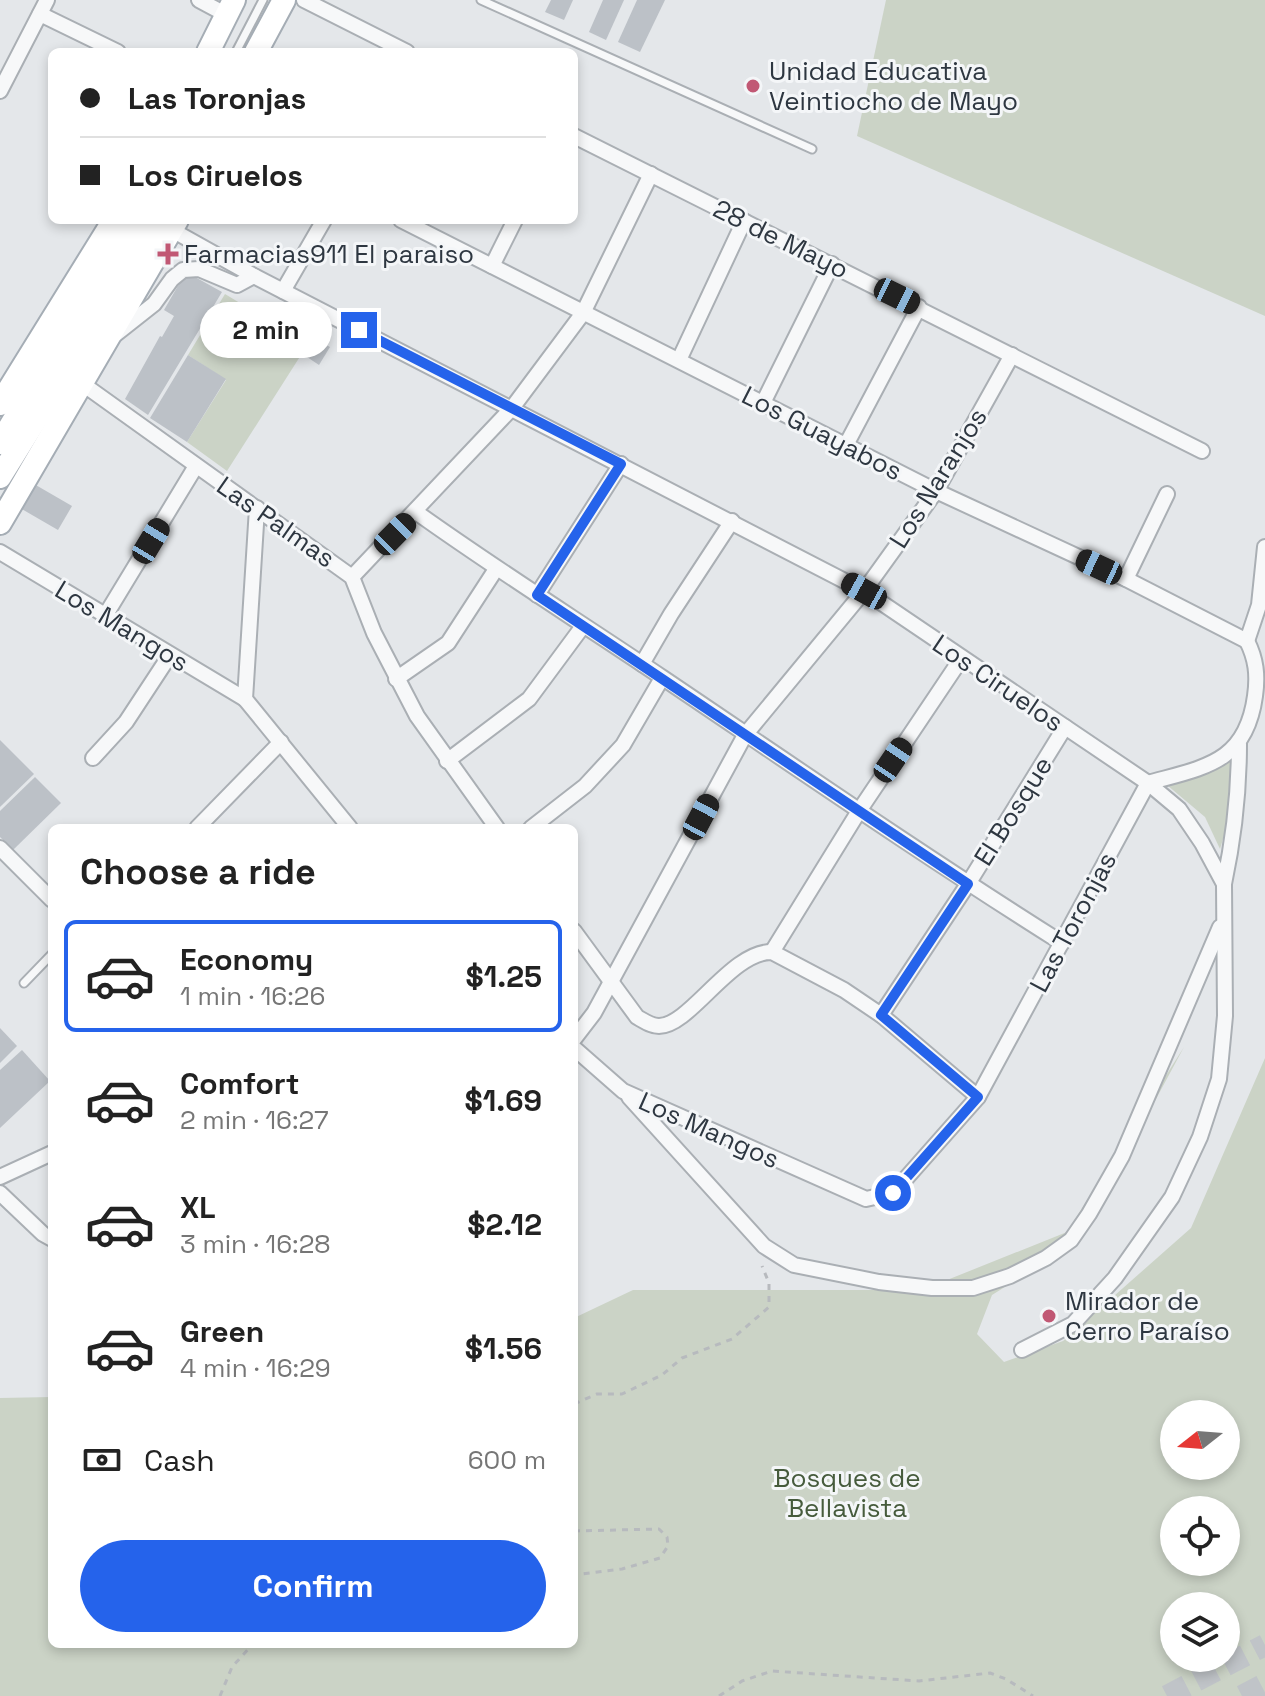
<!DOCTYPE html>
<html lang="en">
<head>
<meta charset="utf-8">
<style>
  body { margin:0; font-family:"Space Grotesk",sans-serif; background:#f2f2f2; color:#222; height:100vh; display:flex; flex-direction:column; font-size:30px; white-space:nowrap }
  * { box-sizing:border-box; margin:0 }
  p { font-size:26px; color:#767676 }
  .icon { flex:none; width:44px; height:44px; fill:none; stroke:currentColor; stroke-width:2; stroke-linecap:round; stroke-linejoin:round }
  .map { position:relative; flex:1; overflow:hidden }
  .panel { position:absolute; left:48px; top:824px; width:530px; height:824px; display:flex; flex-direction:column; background:#fff; border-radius:12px; box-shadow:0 4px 12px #0003 }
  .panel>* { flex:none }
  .banner { position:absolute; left:48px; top:48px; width:530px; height:176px; border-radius:12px; box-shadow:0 4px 12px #0003; display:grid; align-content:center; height:176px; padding:0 32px; background:#fff }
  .needle { width:52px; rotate:253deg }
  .controls { position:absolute; left:1160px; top:1400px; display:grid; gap:16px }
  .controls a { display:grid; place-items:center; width:80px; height:80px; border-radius:50%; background:#fff; box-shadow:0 4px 12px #0003; font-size:40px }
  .end { position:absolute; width:36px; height:36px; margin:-18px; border:10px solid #2563eb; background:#fff; box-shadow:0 0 0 4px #fff }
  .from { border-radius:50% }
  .bubble { position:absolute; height:56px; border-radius:28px; background:#fff; box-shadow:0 4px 12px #0003; font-size:26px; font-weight:800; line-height:56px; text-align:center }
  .car { position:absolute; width:24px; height:48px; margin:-24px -12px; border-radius:10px; box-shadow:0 0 6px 2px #0007; background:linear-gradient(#222 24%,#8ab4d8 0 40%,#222 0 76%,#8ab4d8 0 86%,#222 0) }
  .banner b { display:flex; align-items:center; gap:28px; height:76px; font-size:30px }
  .banner b+b { border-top:2px solid #e0e0e0 }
  .banner i { width:20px; height:20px; background:#222 }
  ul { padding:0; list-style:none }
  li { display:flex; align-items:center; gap:24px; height:112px; margin:0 16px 12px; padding:0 16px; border:4px solid transparent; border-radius:12px }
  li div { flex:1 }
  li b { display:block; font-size:30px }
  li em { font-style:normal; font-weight:800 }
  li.on { border-color:#2563eb }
  li>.icon { width:72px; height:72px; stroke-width:1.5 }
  h2 { padding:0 32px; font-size:36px; line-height:96px }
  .pay { display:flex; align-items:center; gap:20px; height:88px; padding:0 32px; font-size:30px }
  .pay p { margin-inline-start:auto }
  .button { display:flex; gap:16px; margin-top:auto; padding:16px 32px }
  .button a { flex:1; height:92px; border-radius:48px; background:#2563eb; color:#fff; font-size:32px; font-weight:800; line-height:92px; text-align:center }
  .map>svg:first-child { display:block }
</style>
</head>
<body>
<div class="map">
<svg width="1265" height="1696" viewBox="0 0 1265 1696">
  <rect width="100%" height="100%" fill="#e4e7ea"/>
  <g fill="#cbd3c6" fill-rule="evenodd">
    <polygon points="886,0 1265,0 1265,316 857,136"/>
    <polygon points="225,294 308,344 227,471 187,442 226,380 188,355"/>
    <polygon points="1234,758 1231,812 1220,849 1205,817 1167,785 1216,769"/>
    <path d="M1184 1047 1080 1240 992 1295 977 1334 1004 1362 1063 1341 1191 1228 1265 1058V1696H0V1398L52 1397V1644H574V1318L633 1290H922L1067 1232ZM1174 1414H1226V1466H1174ZM1174 1510H1226V1562H1174ZM1174 1606H1226V1658H1174Z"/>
  </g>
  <g fill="#bcc1c7">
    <polygon points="551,0 573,0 564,20 545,12"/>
    <polygon points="603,0 624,0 606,40 589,32"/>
    <polygon points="637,0 665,0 640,52 618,42"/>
    <polygon points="186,272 222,292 148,415 125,399 160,336 162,337 174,316 164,310"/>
    <polygon points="314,338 330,347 319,365 304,355"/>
    <polygon points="188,355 226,379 187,442 150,418"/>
    <polygon points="34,484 72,506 58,530 20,508"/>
    <polygon points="0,740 34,774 0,807"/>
    <polygon points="35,777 61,803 13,850 0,837 0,811"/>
    <polygon points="0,1028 17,1046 0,1063"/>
    <polygon points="22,1050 50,1081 0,1128 0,1070"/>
  </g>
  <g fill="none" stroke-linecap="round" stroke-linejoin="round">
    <g stroke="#c0c4c8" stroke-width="22" stroke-dasharray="22 11" stroke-linecap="butt">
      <polyline points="1167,1696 1265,1645"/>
      <polyline points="1242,1696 1265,1684"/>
    </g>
    <g stroke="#aaafb4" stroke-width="11">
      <g id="lane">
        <polyline points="481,0 812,149"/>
        <polyline points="236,52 263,0"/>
        <polyline points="24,983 52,954"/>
      </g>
    </g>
    <g stroke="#aaafb4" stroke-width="18">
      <g id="street">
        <polyline points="199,0 227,15"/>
        <polyline points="304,0 407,52"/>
        <polyline points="40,14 118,52"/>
        <polyline points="0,91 47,0"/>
        <polyline points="574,136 1202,451"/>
        <polyline points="401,220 936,491 1126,579 1247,641"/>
        <polyline points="172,230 254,276 864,591 1148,783 1179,809 1202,843 1224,884 1225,1016 1219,1079 1200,1137 1172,1197 1115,1278 1073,1324 1022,1350"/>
        <polyline points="492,266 515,220"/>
        <polyline points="283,291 324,220"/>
        <polyline points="116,334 154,304 172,279 183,270 199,269 237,285 254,276"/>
        <polyline points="679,360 744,221"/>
        <polyline points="80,382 352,577 374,633 417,716 497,828"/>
        <polyline points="763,403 832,264"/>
        <polyline points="846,445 919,307"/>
        <polyline points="257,508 245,699 350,828"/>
        <path d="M416 512C497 570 580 622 663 678 795 767 927 858 1062 943"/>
        <polyline points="0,552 245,699"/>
        <polyline points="352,577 512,408 583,313 651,174"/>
        <polyline points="1126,579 1167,494"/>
        <polyline points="537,595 621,464"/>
        <polyline points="105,616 196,466"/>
        <polyline points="1247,641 1259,605 1265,547"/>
        <polyline points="642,664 671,614 732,521"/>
        <polyline points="396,679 448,643 496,569"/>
        <polyline points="93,758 126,722 170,655"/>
        <polyline points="447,761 529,699 583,626"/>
        <polyline points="197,828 281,742"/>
        <polyline points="531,828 585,786 623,745 662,678"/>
        <polyline points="0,848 52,900"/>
        <path d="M1224 884C1234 837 1239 792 1239 744"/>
        <path d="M574 931 637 1017C644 1021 651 1026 659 1026 690 1026 731 951 772 952L844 990 881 1015 978 1097"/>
        <polyline points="772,952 859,811 961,659"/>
        <polyline points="881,1015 968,884 1065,727"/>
        <polyline points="574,1039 594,1013 745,735 864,591 936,491 1012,355"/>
        <path d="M574 1048 623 1091 866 1199 893 1193 978 1097 1148 783C1205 767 1246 763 1255 696 1258 675 1256 659 1247 641"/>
        <polyline points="629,1097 764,1246 794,1265 879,1282 932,1288 973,1288 1010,1276 1046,1258 1071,1240 1089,1214 1122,1156 1220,927"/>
        <polyline points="0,1177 52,1153"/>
        <polyline points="0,1193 43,1234 52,1239"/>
      </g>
    </g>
    <g stroke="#a5adb5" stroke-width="26">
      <g id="primary">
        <polyline points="208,52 234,0"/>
        <polyline points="256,52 284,0"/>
        <polyline points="0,404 114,220"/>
        <polyline points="0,443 136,220"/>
        <polyline points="0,477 156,227"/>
        <polyline points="0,523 177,220"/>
      </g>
    </g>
    <g stroke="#b7babe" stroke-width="3" stroke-dasharray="6 6" stroke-linecap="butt">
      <polyline points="574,1404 597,1394 622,1394 662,1375 682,1358 732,1339 769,1307 769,1283 762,1266"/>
      <polyline points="574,1531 659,1529 667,1537 668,1546 660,1558 622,1569 574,1575"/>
      <polyline points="220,1696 232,1667 253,1644"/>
      <polyline points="719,1696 742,1681 772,1671 919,1681 990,1673 1006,1679 1033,1696"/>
    </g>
    <use href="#lane" stroke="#f7f8f9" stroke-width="7"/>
    <use href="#street" stroke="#f7f8f9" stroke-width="14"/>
    <use href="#primary" stroke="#fff" stroke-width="22"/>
  </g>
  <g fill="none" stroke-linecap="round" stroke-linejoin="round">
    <polyline stroke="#2563eb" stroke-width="10" points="359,330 621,464 537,595 968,884 881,1015 978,1097 893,1193"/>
  </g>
  <g fill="#c15874" stroke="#f4f6f8" stroke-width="3">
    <circle cx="753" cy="86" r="8"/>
    <path d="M164 242h8v8h8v8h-8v8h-8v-8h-8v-8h8z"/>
    <circle cx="1049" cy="1316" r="8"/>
  </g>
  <g text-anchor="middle" stroke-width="6" stroke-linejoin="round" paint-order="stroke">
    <g font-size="26" fill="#2e3741" stroke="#f4f6f8" text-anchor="start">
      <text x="769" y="80">Unidad Educativa<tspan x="769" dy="30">Veintiocho de Mayo</tspan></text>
      <text x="184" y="263">Farmacias911 El paraiso</text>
      <text x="1065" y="1310">Mirador de<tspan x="1065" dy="30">Cerro Paraíso</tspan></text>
    </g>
    <g font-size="26" fill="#2e3741" stroke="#f4f6f8">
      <text transform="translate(781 239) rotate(26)" y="9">28 de Mayo</text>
      <text transform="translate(822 433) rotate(27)" y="9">Los Guayabos</text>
      <text transform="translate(938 478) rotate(-58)" y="9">Los Naranjos</text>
      <text transform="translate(276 522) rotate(35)" y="9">Las Palmas</text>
      <text transform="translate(122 626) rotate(31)" y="9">Los Mangos</text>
      <text transform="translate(998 683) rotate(34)" y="9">Los Ciruelos</text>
      <text transform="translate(1013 811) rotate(-58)" y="9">El Bosque</text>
      <text transform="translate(1073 922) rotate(-62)" y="9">Las Toronjas</text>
      <text transform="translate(709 1130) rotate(24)" y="9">Los Mangos</text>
    </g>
    <g font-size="26" fill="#465b3c" stroke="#f4f6f8">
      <text x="847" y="1487">Bosques de<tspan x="847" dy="30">Bellavista</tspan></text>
    </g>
  </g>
</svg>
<div class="controls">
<a><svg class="needle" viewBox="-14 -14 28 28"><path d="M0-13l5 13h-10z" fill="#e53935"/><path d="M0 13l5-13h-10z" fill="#767676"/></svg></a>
<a><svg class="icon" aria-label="locate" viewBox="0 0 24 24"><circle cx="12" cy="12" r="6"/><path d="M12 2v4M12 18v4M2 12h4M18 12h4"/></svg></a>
<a><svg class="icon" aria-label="layers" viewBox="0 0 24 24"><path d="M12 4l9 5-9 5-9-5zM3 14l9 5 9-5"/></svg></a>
</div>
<i class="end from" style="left:893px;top:1193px"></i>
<i class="end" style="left:359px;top:330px"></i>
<div class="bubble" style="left:200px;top:302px;width:132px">2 min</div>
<i class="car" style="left:897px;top:296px;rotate:116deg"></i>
<i class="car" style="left:395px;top:534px;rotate:45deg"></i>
<i class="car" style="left:151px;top:541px;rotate:31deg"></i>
<i class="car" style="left:1099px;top:567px;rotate:295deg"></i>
<i class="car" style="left:864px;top:591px;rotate:299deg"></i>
<i class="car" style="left:893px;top:760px;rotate:34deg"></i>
<i class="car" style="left:701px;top:817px;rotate:28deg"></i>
<div class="banner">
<b><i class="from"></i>Las Toronjas</b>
<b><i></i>Los Ciruelos</b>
</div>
<section class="panel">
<h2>Choose a ride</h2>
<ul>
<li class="on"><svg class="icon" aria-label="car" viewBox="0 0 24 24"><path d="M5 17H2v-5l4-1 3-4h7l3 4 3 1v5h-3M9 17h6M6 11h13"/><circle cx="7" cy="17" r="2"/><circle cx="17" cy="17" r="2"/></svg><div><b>Economy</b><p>1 min · 16:26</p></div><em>$1.25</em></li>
<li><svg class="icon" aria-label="car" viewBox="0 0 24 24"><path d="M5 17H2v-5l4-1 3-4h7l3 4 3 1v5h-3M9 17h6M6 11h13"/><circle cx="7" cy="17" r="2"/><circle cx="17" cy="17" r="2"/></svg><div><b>Comfort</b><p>2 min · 16:27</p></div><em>$1.69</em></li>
<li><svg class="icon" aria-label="car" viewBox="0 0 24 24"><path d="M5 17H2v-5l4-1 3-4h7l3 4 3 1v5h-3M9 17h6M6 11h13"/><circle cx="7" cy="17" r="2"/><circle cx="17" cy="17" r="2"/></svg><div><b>XL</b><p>3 min · 16:28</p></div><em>$2.12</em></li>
<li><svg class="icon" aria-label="car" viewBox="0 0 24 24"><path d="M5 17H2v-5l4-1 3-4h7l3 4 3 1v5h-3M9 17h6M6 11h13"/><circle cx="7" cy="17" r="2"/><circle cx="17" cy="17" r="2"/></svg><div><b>Green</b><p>4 min · 16:29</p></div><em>$1.56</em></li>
</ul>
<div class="pay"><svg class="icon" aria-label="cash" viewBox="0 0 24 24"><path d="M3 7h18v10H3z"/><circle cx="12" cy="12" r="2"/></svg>Cash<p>600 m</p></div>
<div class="button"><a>Confirm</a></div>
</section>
</div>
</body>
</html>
